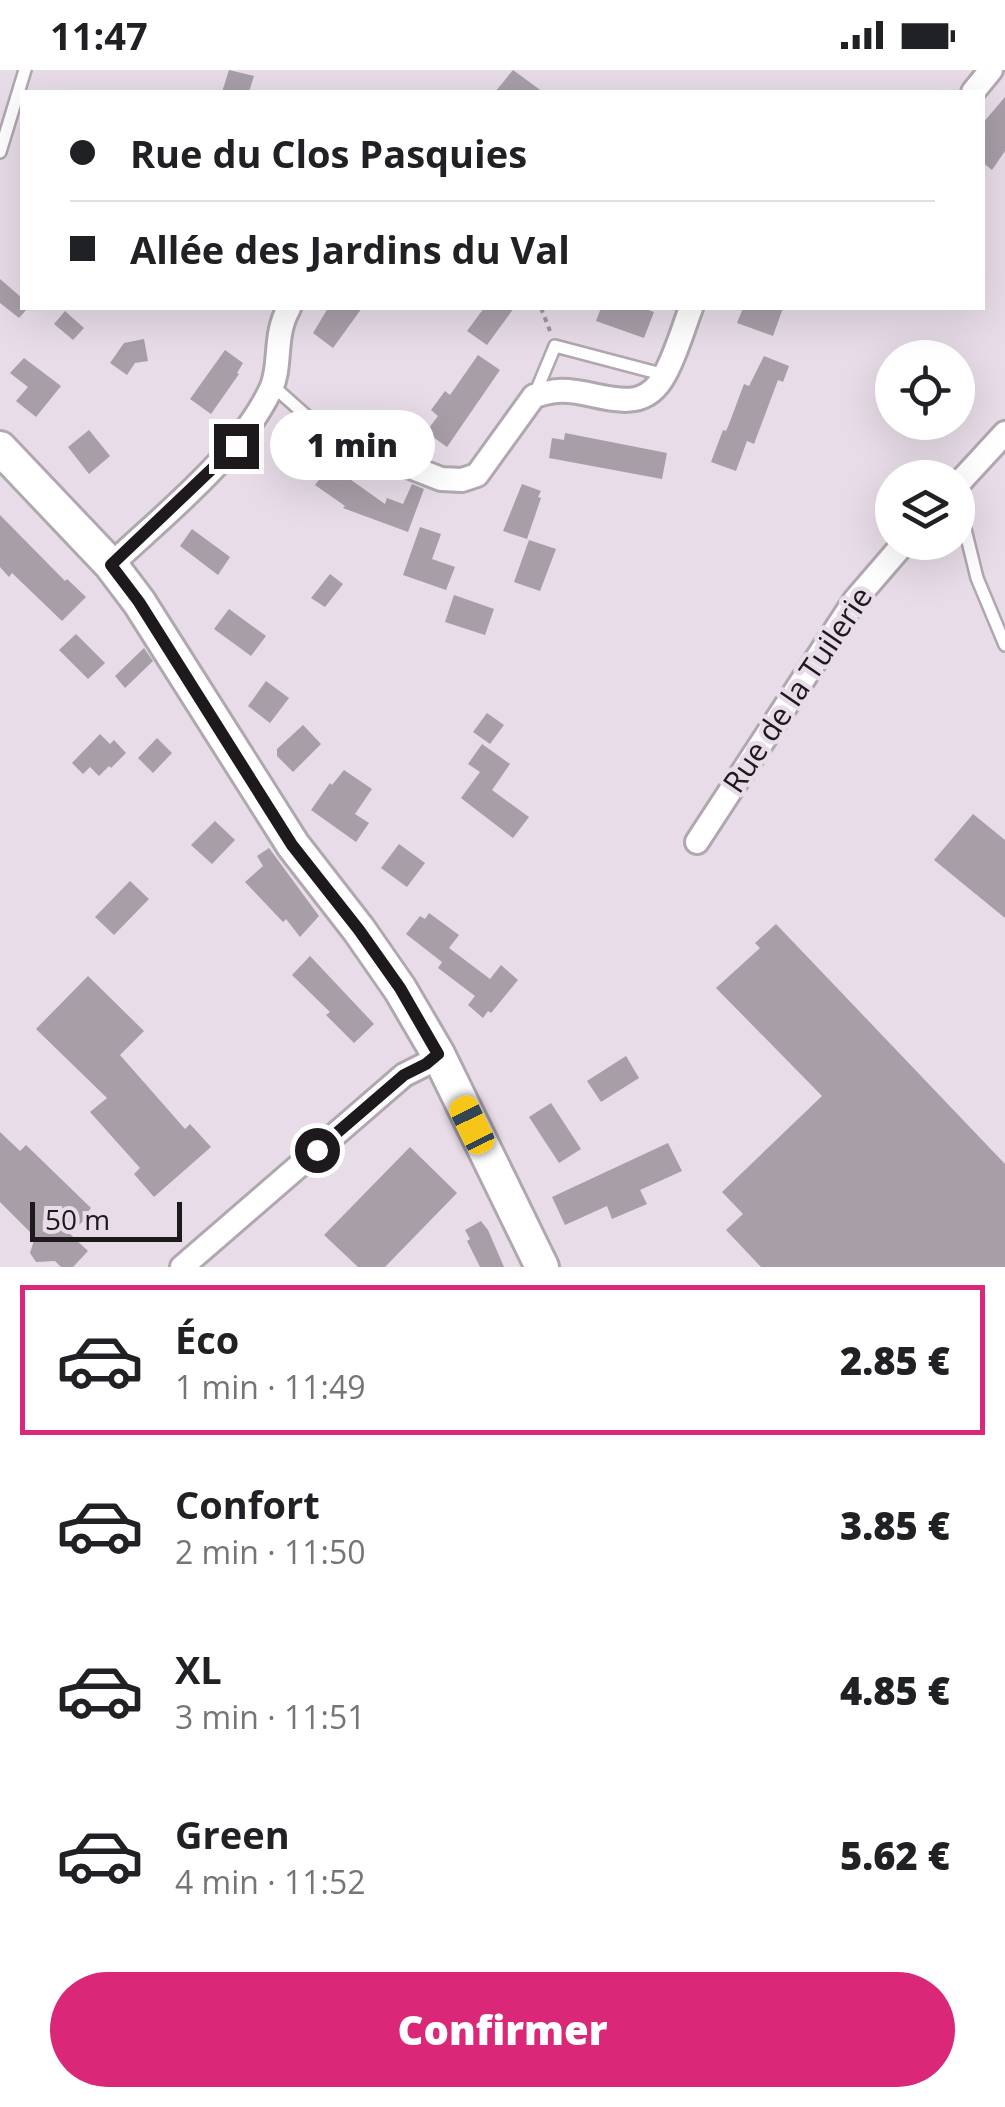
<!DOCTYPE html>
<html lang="fr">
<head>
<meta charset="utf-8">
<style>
  body { margin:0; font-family:"Open Sans",sans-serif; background:#f6f6f6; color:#202124; height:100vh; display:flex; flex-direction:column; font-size:38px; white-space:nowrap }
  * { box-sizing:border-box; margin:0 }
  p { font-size:32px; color:#757577 }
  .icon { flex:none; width:55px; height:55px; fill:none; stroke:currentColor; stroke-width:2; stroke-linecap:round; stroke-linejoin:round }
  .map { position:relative; height:1197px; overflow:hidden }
  .drawer { display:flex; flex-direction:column; background:#fff; flex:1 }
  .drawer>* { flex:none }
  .banner { position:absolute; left:20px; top:20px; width:965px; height:220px; border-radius:0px; box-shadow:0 10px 40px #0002; display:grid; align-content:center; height:220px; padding:0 50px; background:#fff }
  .fabs { position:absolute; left:875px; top:270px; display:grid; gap:20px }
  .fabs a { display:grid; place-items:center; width:100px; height:100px; border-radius:50%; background:#fff; box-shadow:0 10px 40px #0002; font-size:50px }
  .scale { position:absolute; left:30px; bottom:25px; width:152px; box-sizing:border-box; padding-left:10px; border:5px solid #1d191d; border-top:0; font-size:28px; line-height:35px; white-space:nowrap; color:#1d191d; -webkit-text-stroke:8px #e7dce7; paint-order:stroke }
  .end { position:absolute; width:45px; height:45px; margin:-22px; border:12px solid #1d191d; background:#fff; box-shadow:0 0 0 5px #fff }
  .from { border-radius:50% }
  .bubble { position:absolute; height:70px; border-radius:35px; background:#fff; box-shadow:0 10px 40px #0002; font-size:32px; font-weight:800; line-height:70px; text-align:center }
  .car { position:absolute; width:30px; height:60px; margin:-30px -15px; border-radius:12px; box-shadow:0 0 8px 2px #0007; background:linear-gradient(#f5c518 24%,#345 0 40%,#f5c518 0 76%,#345 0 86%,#f5c518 0) }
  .banner b { display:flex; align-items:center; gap:35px; height:95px; font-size:38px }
  .banner b+b { border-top:2px solid #e0e0e0 }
  .banner i { width:25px; height:25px; background:#202124 }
  ul { padding:18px 0 0; list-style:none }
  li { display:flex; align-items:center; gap:30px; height:150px; margin:0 20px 15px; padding:0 30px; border:5px solid transparent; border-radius:0px }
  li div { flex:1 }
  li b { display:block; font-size:38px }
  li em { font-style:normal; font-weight:800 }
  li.current { border-color:#db2777 }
  li>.icon { width:90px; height:90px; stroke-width:1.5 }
  .action { display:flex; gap:20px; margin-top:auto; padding:20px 50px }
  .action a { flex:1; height:115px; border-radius:60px; background:#db2777; color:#fff; font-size:40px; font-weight:800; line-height:115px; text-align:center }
  .status { display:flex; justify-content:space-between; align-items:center; height:70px; padding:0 50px; background:#fff; direction:ltr }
  .status svg { height:28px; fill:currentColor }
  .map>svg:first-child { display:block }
</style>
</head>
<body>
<div class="status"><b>11:47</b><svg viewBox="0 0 49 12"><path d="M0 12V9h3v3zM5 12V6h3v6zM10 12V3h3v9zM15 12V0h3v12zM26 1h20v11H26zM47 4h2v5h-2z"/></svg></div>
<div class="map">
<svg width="1005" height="1197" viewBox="0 0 1005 1197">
  <rect width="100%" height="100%" fill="#e7dce7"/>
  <g fill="#a79ea7">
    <polygon points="229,0 254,6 249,22 222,22"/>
    <polygon points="513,0 543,22 495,22"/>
    <polygon points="1005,27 1005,81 992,100 982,92 982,54"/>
    <polygon points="0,209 22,228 22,238 28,238 19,248 0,233"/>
    <polygon points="328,238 362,238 333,278 313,263"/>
    <polygon points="484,238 514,238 487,275 467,261"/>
    <polygon points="601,238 643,238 654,242 644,268 596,251"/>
    <polygon points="743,238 783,238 773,266 737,253"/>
    <polygon points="65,241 84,258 73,270 54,254"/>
    <polygon points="144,269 148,291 135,293 127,305 110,293 124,273"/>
    <polygon points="225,280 243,293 237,303 239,304 211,344 190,329"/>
    <polygon points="478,285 500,300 447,377 426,362 438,346 431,340 445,321 450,325"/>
    <polygon points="764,286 789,296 783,312 778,310 754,374 747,371 736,401 711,392 723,360 726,361 729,354 744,314 749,316"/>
    <polygon points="24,288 61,316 36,347 16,331 28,317 10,303"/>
    <polygon points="89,360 110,386 89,404 68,377"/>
    <polygon points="565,363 667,383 662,409 549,388 552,368 564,370"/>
    <polygon points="330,395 385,434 387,428 403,434 412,414 424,419 408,462 343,438 345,436 315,415"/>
    <polygon points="522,414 541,421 538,427 541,428 527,469 503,461"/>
    <polygon points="0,445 65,511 67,509 86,527 62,551 12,503 9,507 0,497"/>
    <polygon points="420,457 441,464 432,489 455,497 446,520 403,505"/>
    <polygon points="192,459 230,487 218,505 180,476"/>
    <polygon points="529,470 556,479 540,521 514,512"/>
    <polygon points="330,504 343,514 325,537 311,528"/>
    <polygon points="454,525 494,539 485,565 445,552"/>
    <polygon points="229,539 266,566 251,586 214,559"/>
    <polygon points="76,564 105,593 88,609 59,580"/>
    <polygon points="144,578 153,591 125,618 115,606"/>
    <polygon points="266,611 289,628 270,653 248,636"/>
    <polygon points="487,643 504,655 490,674 473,662"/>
    <polygon points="303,655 321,674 293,702 277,686 277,679"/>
    <polygon points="100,664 110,674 114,670 126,683 111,698 109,696 99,706 90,697 83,704 72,693"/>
    <polygon points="157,668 172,683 153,703 138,688"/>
    <polygon points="482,674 510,694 492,720 529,747 513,768 461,728 480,702 468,694"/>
    <polygon points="344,700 372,719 355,744 369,753 356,772 311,740 330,713 332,715"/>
    <polygon points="973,744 1005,770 1005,848 934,790"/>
    <polygon points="215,751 235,770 212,794 191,775"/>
    <polygon points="399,774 425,793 407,817 381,798"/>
    <polygon points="269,778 319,846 300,867 286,849 283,852 245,812 263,796 257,786"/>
    <polygon points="130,811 149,829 114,865 95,847"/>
    <polygon points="429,843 459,865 449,878 490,909 501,895 518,910 491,943 488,941 483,948 468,935 475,926 438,898 442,892 406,864 420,846 425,849"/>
    <polygon points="776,854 1005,1094 1005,1197 761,1197 726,1160 743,1144 722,1122 822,1026 716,918 760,878 755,873"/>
    <polygon points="310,886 374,954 354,973 326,945 330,942 292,905"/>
    <polygon points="88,906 144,961 120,985 185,1059 190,1054 211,1077 154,1127 134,1104 140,1098 90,1042 107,1028 36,959"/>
    <polygon points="626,986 639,1008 601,1032 587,1011"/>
    <polygon points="551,1033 581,1079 559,1093 529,1047"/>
    <polygon points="0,1062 20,1081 26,1075 91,1138 85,1145 87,1147 70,1164 88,1181 73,1197 61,1197 55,1191 36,1192 30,1183 35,1167 0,1132"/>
    <polygon points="668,1073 682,1101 640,1120 647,1134 612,1149 607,1136 565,1155 552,1127"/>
    <polygon points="410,1077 457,1123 385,1197 358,1197 324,1165"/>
    <polygon points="481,1151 488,1160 504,1197 480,1197 467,1171 470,1169 465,1160"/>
  </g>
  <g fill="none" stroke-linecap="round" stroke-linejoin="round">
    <g stroke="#b0a7b0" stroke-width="16">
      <g id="lane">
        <polyline points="0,82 25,0"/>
        <polyline points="273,316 320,358"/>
        <polyline points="535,324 555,276 665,305"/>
        <polyline points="961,443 977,508 1005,575"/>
      </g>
    </g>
    <g stroke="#b0a7b0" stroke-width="28">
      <g id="street">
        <polyline points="973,22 991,0"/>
        <path d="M344 371 441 409 462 410 477 405 534 326C542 324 550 321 558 321 596 318 640 352 665 304 676 284 683 259 691 238"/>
        <polyline points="958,414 1005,363"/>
        <path d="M111 495C165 444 239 386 271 319 282 295 273 266 289 238"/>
        <polyline points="697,772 855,530 905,472"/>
        <polyline points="182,1197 404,1005 426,994 438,984"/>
      </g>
    </g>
    <g stroke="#b0a7b0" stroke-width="38">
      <polyline id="secondary" points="0,378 111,495 139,532 293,775 359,860 400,919 438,984 542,1197"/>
    </g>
    <polyline stroke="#9f969f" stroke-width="4" stroke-dasharray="5 5" stroke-linecap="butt" points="541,238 550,261"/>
    <use href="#lane" stroke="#fff" stroke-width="11"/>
    <use href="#street" stroke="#fff" stroke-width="22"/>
    <use href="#secondary" stroke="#fff" stroke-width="32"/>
  </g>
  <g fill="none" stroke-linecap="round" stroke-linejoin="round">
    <polyline stroke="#1d191d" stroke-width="12" points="236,376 111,495 139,532 292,775 359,860 400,918 438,984 426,994 404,1005 317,1080"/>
  </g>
  <g text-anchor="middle" stroke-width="9" stroke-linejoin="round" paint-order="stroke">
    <g font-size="30" fill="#1d191d" stroke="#e7dce7">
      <text transform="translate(798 620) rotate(-56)" y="10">Rue de la Tuilerie</text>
    </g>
  </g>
</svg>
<div class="fabs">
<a><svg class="icon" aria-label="locate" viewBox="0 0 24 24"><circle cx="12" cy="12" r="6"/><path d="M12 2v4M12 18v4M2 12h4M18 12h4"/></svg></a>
<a><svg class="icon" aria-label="layers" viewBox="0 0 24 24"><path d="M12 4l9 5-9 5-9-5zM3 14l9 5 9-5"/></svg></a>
</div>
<div class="scale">50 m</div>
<i class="end from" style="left:317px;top:1080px"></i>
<i class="end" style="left:236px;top:376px"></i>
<div class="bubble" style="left:270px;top:340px;width:165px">1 min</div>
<i class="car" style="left:472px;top:1055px;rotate:334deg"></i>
<div class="banner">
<b><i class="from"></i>Rue du Clos Pasquies</b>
<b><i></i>Allée des Jardins du Val</b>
</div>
</div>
<section class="drawer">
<ul>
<li class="current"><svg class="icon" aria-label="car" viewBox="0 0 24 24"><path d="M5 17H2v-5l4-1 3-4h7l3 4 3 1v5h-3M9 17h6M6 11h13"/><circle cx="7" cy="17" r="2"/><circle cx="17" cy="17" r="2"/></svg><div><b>Éco</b><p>1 min · 11:49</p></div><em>2.85 €</em></li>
<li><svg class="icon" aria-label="car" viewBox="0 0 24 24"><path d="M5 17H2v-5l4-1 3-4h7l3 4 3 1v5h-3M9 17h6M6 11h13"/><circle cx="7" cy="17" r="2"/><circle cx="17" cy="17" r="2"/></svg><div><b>Confort</b><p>2 min · 11:50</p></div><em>3.85 €</em></li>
<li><svg class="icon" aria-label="car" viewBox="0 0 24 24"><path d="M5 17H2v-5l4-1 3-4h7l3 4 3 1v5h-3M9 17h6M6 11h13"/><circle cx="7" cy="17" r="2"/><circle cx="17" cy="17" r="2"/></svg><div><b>XL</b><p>3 min · 11:51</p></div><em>4.85 €</em></li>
<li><svg class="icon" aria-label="car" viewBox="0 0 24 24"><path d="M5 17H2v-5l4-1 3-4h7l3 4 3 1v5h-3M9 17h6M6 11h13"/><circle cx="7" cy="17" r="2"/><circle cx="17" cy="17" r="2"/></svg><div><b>Green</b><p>4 min · 11:52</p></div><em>5.62 €</em></li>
</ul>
<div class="action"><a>Confirmer</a></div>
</section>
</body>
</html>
